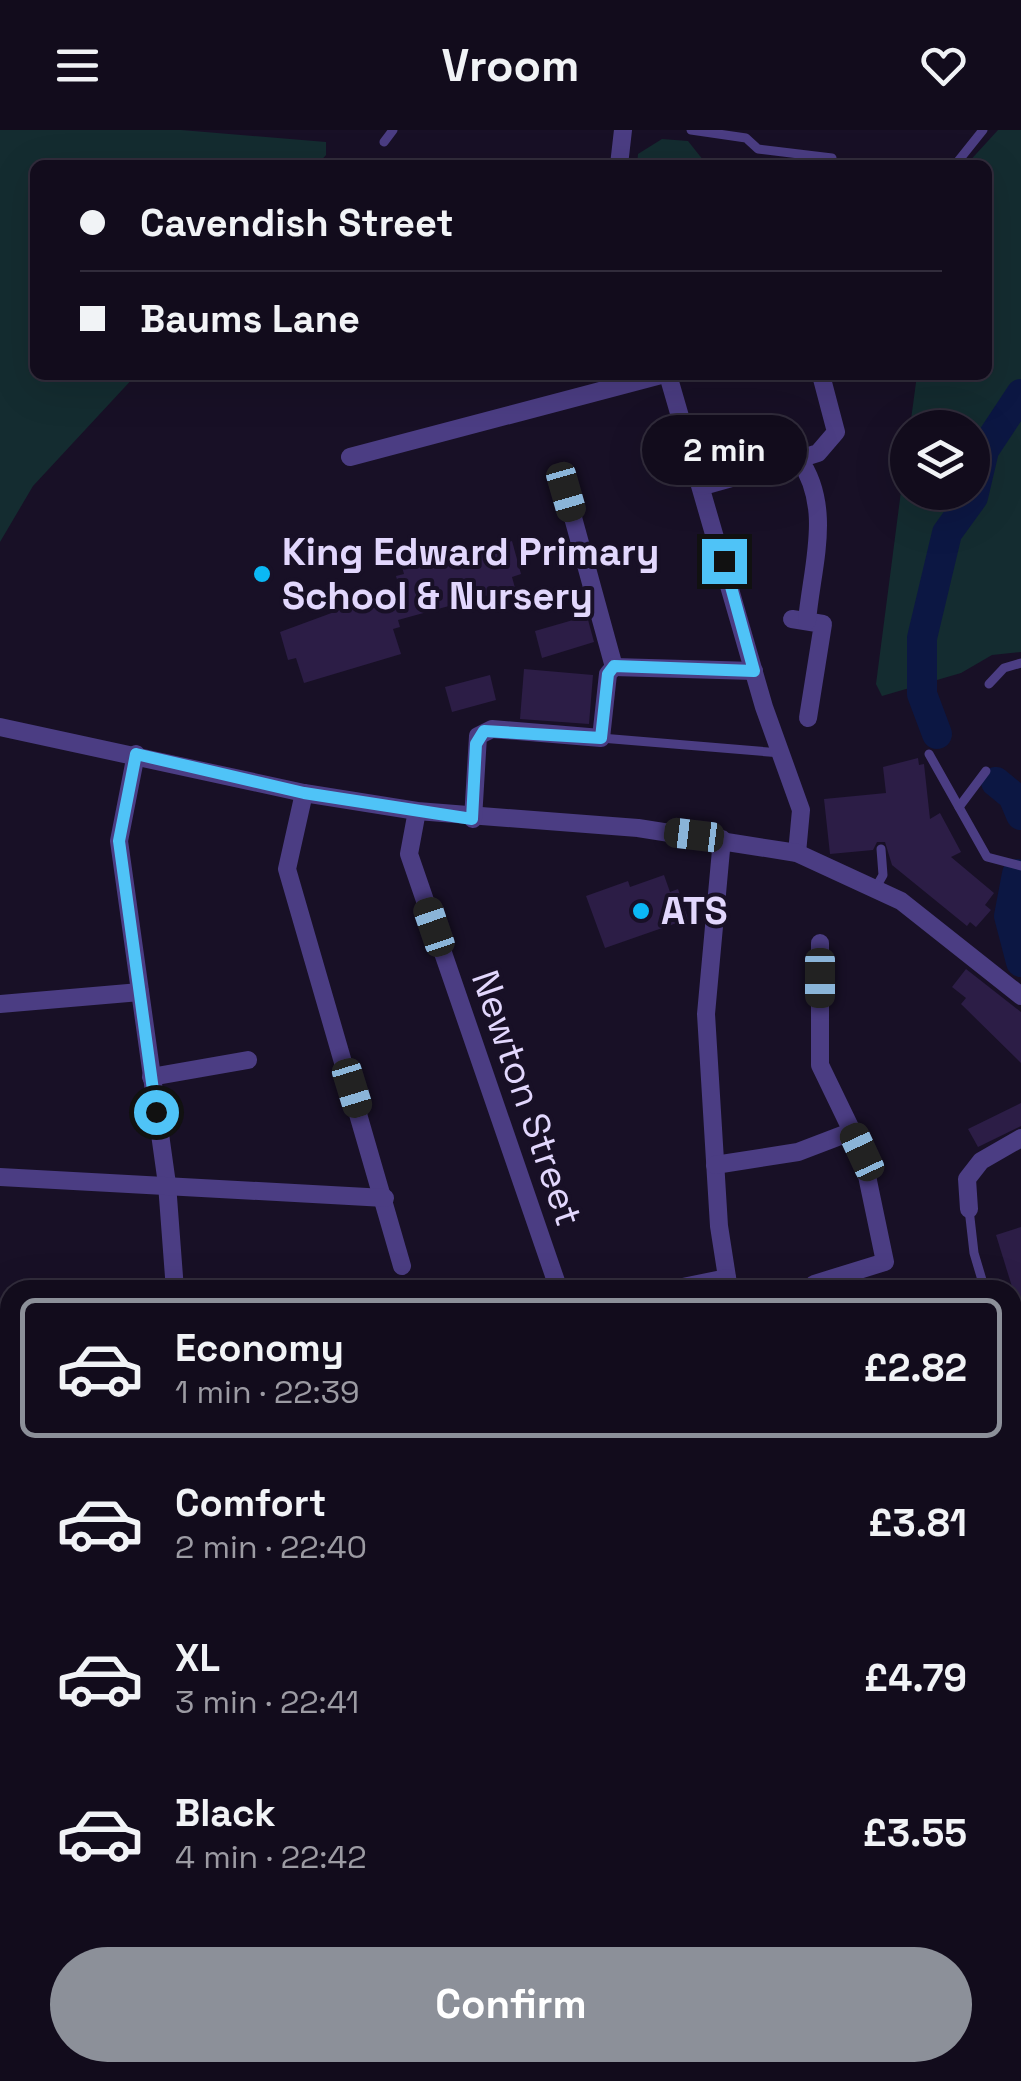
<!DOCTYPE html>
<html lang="en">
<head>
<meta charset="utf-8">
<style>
  body { margin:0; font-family:"Space Grotesk",sans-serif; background:#1b1525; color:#f1f3f6; height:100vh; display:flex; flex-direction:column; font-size:38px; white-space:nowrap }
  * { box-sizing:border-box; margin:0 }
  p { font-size:32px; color:#9c9ba3 }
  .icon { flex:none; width:55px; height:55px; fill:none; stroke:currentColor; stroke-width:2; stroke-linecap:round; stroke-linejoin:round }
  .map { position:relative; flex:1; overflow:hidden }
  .drawer { position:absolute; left:0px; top:1150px; width:1022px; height:802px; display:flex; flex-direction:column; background:#120c1c; border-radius:30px 30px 0 0; box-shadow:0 10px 40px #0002,0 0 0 2px #312c3b }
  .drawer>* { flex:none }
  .banner { position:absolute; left:30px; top:30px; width:962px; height:220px; border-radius:15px; box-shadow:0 10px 40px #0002,0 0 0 2px #312c3b; display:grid; align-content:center; height:220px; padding:0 50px; background:#120c1c }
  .controls { position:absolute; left:890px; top:280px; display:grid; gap:20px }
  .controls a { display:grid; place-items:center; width:100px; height:100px; border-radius:50%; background:#120c1c; box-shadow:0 10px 40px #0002,0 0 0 2px #312c3b; font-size:50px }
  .end { position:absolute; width:45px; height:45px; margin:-22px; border:12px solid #4fc3f7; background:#111; box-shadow:0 0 0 5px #111 }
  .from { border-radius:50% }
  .bubble { position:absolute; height:70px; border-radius:35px; background:#120c1c; box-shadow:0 10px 40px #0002,0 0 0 2px #312c3b; font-size:32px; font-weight:700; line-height:70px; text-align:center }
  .car { position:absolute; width:30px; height:60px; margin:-30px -15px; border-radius:12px; box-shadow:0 0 8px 2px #0007; background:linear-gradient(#222 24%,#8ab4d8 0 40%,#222 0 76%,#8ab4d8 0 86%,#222 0) }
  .banner b { display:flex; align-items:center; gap:35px; height:95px; font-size:38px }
  .banner b+b { border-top:2px solid #312c3b }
  .banner i { width:25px; height:25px; background:#f1f3f6 }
  ul { padding:18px 0 0; list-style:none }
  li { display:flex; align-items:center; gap:30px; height:140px; margin:0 20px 15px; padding:0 30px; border:5px solid transparent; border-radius:15px }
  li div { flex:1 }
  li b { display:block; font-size:38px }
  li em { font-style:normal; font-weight:700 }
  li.selected { border-color:#8c9099 }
  li>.icon { width:90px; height:90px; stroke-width:1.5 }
  .cta { display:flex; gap:20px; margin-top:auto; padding:20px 50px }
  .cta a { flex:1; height:115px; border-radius:60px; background:#8c9099; color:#fff; font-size:40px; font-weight:700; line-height:115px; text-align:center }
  header { display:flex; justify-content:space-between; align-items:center; height:130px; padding:0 50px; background:#120c1c; font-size:45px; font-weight:700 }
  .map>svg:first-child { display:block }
</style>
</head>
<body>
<header><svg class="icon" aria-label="menu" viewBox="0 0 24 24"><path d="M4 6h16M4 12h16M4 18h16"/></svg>Vroom<svg class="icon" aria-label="heart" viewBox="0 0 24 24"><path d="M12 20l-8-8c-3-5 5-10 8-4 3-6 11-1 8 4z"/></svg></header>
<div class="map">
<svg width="1021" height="1951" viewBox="0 0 1021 1951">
  <rect width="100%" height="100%" fill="#181026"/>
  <g fill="#142c30">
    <polygon points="0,0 181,0 326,12 326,25 317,35 35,35 35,245 136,245 33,356 0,412"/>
    <polygon points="998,0 1021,0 1021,522 992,525 961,543 882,566 876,554 907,315 908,362 972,362 972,298 910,297 917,245 988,245 988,35 966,35"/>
    <polygon points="662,9 688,11 707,35 637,35 638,24"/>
    <polygon points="10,1351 10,1656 0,1660 0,1355"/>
    <polygon points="0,1921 10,1921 10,1942 100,1943 71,1951 0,1951"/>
  </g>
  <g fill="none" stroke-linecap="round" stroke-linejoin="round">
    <g stroke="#0c1743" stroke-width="30">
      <polyline points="937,604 922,564 922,508 947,403 973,367 984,320 1021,264"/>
      <polyline points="996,652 1013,666 1021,685"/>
      <polyline points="1017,744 1009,786 1021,832"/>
    </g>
  </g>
  <g fill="#2c1d46">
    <polygon points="502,410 503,414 512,411 521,444 512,447 515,458 398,490 400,497 393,499 401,524 304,553 296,528 288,530 280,502 356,474 358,478 401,465 396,446 404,444 402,437"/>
    <polygon points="587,486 594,512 542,528 535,501"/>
    <polygon points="524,539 593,545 589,594 520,589"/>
    <polygon points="490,545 496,570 452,582 445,557"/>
    <polygon points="918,628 919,635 924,634 930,689 940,683 961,722 951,727 994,763 985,775 991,780 976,797 970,792 967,796 892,735 885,712 877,712 873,720 830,724 824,669 886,663 883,637"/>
    <polygon points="664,745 670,762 678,759 688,789 605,818 586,766 628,751 630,757"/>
    <polygon points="966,839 1021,882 1021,933 961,874 966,868 952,857"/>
    <polygon points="1021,973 1021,996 978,1017 968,999"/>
    <polygon points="1021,1097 1021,1175 1018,1176 996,1105"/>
  </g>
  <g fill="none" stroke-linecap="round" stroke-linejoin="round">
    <g stroke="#4b3d83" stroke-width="9">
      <polyline points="691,0 746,8 758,19 832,28"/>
      <polyline points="384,12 393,0"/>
      <polyline points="955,35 983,0"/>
      <polyline points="989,554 1004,538 1021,533"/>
      <polyline points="601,608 781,623"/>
      <polyline points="929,624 987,727 1021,736"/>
      <polyline points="959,677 986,641"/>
      <polyline points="875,759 883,745 881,719"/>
      <polyline points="969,1079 974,1123 985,1160"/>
      <polyline points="1012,1250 1021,1282"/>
      <polyline points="1012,1337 1021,1334"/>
      <polyline points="206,1942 209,1951"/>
    </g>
    <g stroke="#4b3d83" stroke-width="18">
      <polyline points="619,35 623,0"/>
      <polyline points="668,245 764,577 801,680 797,723"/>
      <polyline points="350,327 661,245"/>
      <polyline points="703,356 799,329"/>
      <polyline points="566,362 614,537"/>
      <polyline points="792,489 823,494 808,588"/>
      <path d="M807 491C812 435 833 378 799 329L818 323 836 302 821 245"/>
      <polyline points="614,537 754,541"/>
      <polyline points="0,597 304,663 417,681 638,698 797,723 901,771 1021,866"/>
      <polyline points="136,624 119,711 167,1054 175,1160"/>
      <polyline points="304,663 287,739 402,1136"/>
      <polyline points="417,681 409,724 559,1160"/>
      <polyline points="473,689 478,606 492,599 601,608 608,544 614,537"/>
      <polyline points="722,709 706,884 719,1096 729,1160"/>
      <polyline points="0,874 140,862"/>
      <polyline points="151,947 248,930"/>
      <polyline points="715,1035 798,1022 853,1001"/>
      <polyline points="0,1047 385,1068"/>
      <polyline points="969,1079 967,1049 981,1031 1021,1008"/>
      <polyline points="814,1154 885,1132 862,1022 820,935 820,813"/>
      <polyline points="668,1160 727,1148"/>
      <polyline points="0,1181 10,1181"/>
      <polyline points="0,1741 10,1737"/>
      <polyline points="312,1942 314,1951"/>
      <polyline points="395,1942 397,1951"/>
      <polyline points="683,1942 685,1951"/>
      <polyline points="104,1951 138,1942"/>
      <polyline points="486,1951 518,1942"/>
    </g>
    <polyline stroke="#8b72f9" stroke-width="25" points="882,1942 882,1951"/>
    <g stroke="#d963f9" stroke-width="25">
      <polyline points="1012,1743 1021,1744"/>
      <polyline points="0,1897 10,1897"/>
    </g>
  </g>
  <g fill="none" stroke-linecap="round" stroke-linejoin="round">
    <polyline stroke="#4fc3f7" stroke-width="12" points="156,982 119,711 136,624 304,663 472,689 476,614 484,601 601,608 608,544 614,536 754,541 724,431"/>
  </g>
  <g fill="#0bb8f5" stroke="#181026" stroke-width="4">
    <circle cx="262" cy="444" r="10"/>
    <circle cx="641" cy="781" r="10"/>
  </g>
  <g text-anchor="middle" stroke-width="8" stroke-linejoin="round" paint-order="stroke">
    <g font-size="38" font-weight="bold" fill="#e2d7fd" stroke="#181026" text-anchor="start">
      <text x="282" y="435">King Edward Primary<tspan x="282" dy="44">School &amp; Nursery</tspan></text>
      <text x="661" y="794">ATS</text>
    </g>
    <g font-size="38" fill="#e2d7fd" stroke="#181026">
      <text transform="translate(527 968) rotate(71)" y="13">Newton Street</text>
    </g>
  </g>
</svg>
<div class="controls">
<a><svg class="icon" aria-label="layers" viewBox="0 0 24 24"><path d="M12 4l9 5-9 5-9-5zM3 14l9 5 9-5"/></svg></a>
</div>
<i class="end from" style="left:156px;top:982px"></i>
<i class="end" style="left:724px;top:431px"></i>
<div class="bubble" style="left:642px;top:285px;width:165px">2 min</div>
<i class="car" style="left:566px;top:362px;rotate:164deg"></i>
<i class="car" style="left:694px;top:705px;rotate:277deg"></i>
<i class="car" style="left:434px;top:797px;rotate:341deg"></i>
<i class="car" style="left:820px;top:848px;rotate:180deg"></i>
<i class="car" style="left:352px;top:958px;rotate:163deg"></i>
<i class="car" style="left:862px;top:1022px;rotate:335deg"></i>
<div class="banner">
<b><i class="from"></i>Cavendish Street</b>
<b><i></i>Baums Lane</b>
</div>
<section class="drawer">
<ul>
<li class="selected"><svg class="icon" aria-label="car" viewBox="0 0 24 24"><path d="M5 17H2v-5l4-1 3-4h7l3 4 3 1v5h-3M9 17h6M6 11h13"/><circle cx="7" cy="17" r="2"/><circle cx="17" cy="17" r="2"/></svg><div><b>Economy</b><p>1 min · 22:39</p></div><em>£2.82</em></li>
<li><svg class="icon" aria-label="car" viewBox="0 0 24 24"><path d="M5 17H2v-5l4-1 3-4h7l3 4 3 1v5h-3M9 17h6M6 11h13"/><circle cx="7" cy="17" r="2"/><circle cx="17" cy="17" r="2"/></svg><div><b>Comfort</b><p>2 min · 22:40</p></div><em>£3.81</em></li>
<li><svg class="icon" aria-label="car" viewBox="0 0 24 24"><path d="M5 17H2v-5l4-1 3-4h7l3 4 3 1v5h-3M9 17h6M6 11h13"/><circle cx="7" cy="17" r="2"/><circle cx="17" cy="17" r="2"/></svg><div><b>XL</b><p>3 min · 22:41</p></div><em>£4.79</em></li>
<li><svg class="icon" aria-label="car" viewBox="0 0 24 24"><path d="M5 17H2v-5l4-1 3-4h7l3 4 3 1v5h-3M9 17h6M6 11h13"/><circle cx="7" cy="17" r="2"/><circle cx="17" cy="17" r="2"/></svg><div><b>Black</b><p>4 min · 22:42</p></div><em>£3.55</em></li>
</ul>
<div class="cta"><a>Confirm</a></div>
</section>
</div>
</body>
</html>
